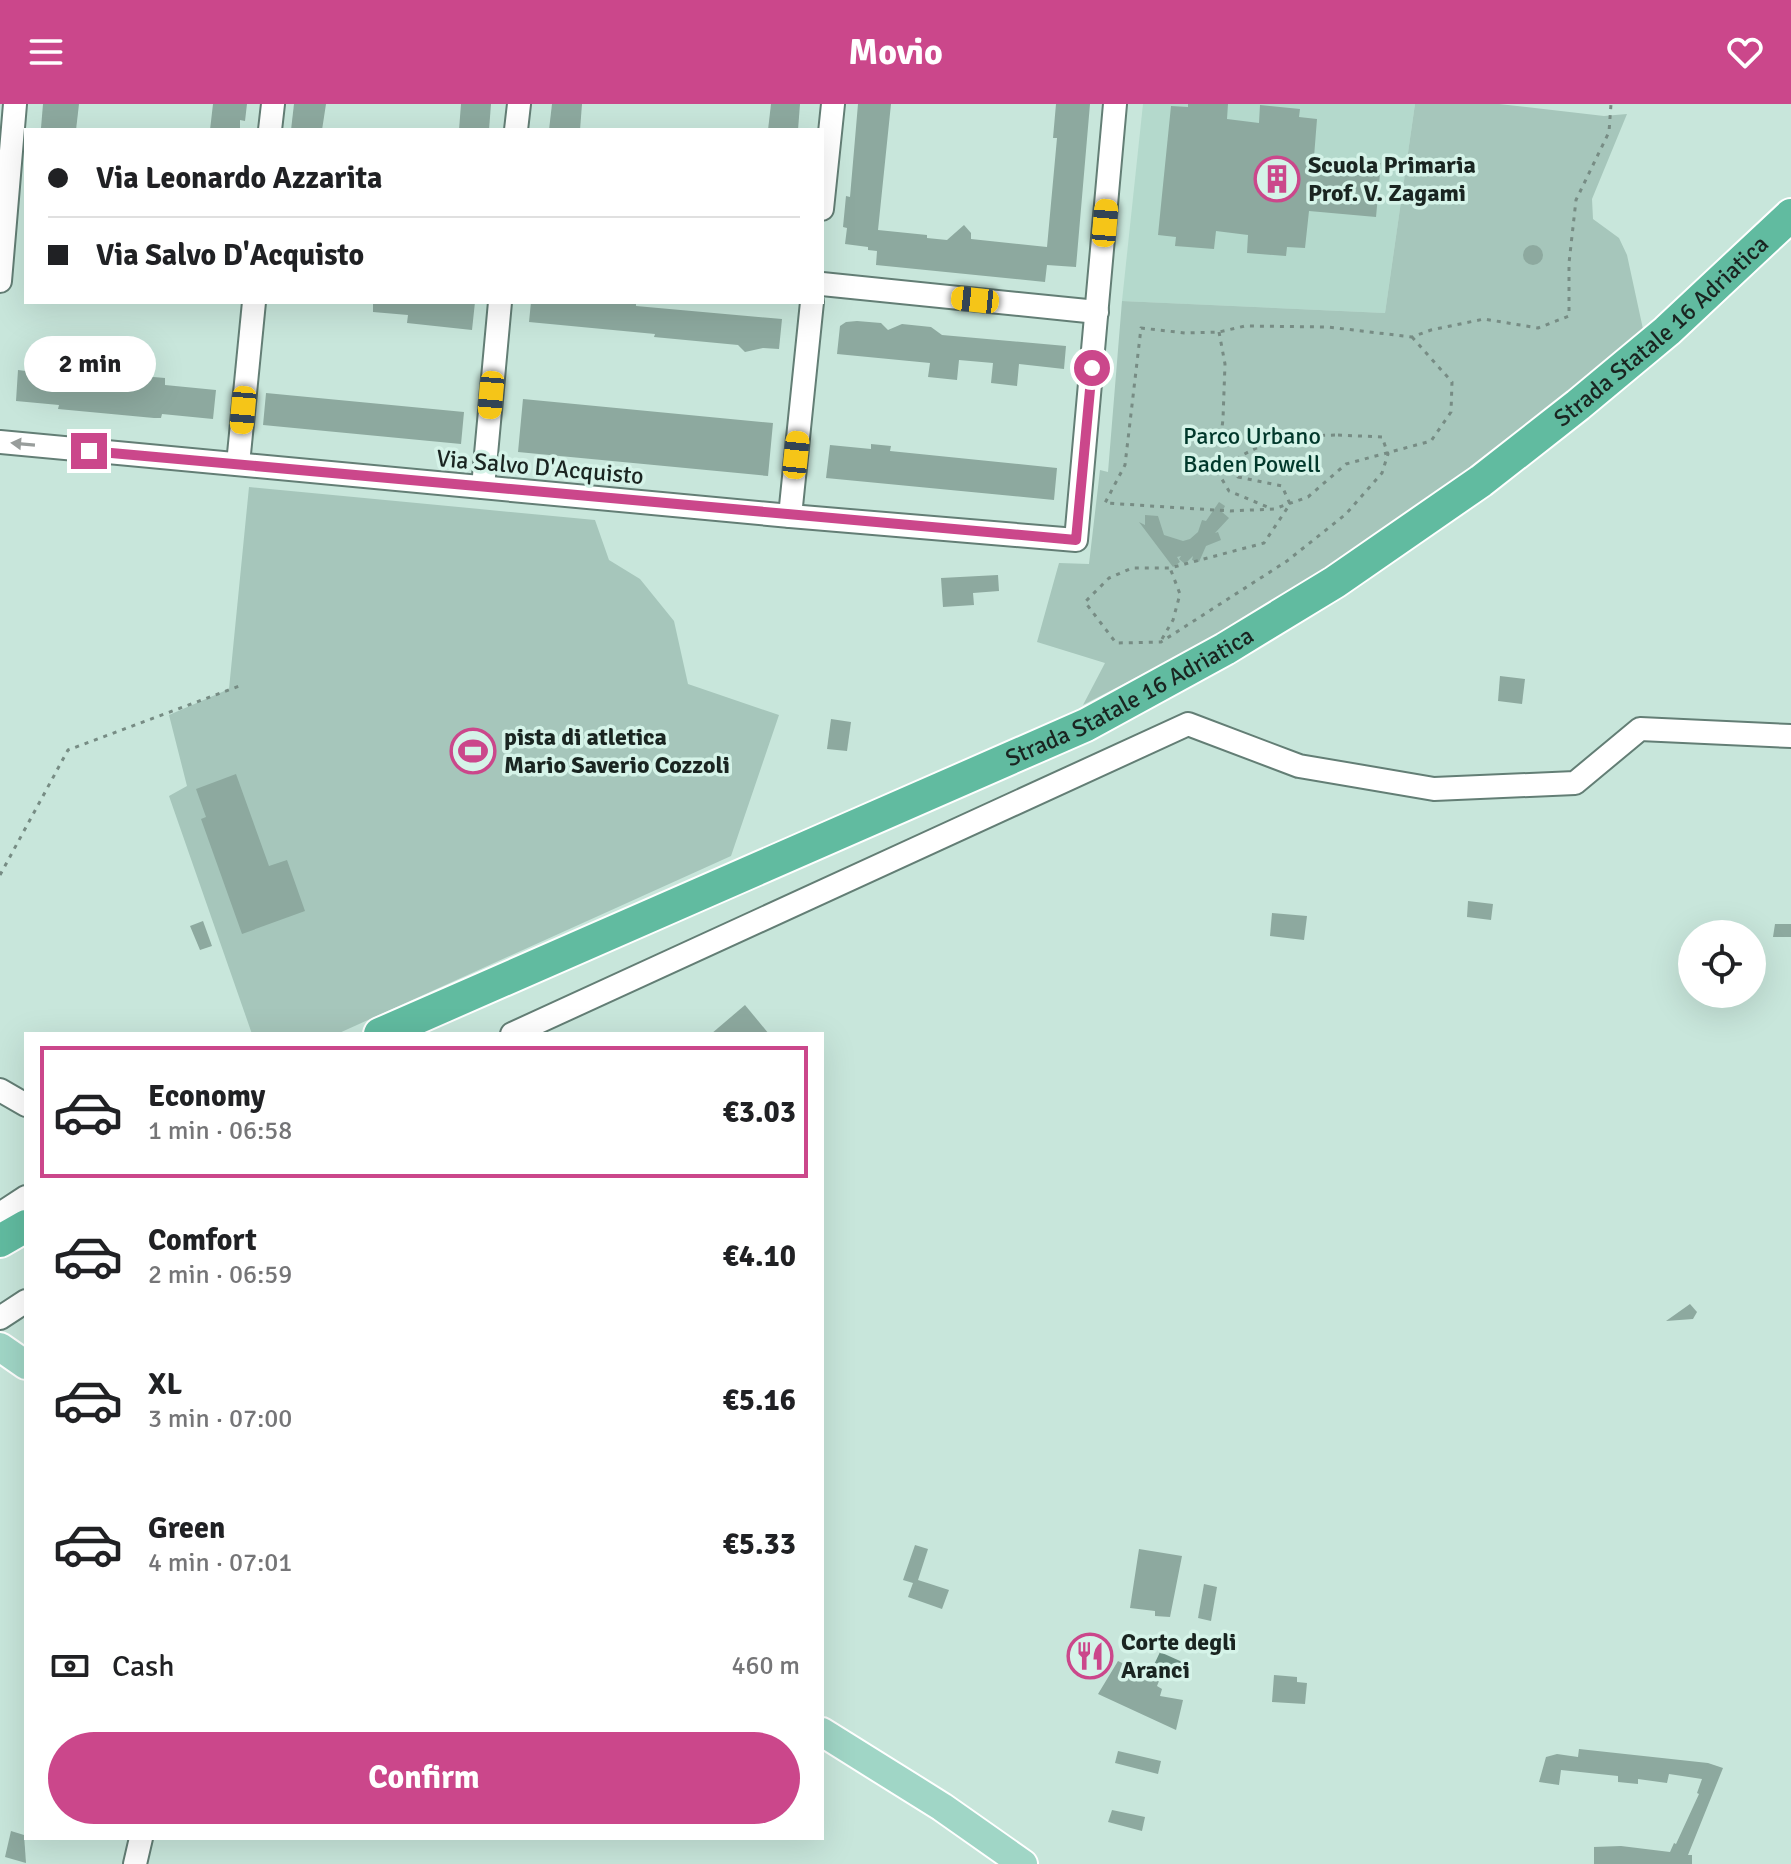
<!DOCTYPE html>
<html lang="en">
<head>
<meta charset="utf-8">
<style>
  body { margin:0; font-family:Signika,sans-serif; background:#f2f2f2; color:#202124; height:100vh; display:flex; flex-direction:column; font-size:30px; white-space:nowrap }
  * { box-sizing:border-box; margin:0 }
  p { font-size:26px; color:#757577 }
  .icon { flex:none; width:44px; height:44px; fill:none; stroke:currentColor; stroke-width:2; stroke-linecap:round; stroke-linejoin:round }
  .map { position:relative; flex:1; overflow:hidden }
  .sheet { position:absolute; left:24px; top:928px; width:800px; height:808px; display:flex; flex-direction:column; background:#fff; border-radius:0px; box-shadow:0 8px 32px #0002 }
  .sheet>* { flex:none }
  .top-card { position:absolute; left:24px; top:24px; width:800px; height:176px; border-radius:0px; box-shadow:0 8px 32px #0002; display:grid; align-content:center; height:176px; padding:0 24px; background:#fff }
  .controls { position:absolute; left:1678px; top:816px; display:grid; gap:16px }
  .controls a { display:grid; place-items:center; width:88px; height:88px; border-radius:50%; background:#fff; box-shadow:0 8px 32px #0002; font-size:40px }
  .end { position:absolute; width:36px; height:36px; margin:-18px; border:10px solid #cb478b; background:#fff; box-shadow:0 0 0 4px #fff }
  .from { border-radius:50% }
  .bubble { position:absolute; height:56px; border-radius:28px; background:#fff; box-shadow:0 8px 32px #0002; font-size:26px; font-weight:800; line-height:56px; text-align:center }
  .car { position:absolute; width:24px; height:48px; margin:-24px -12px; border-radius:10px; box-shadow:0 0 6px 2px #0007; background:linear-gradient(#f5c518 24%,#345 0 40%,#f5c518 0 76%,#345 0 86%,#f5c518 0) }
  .top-card b { display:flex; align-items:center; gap:28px; height:76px; font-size:30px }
  .top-card b+b { border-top:2px solid #e0e0e0 }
  .top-card i { width:20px; height:20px; background:#202124 }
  ul { padding:14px 0 0; list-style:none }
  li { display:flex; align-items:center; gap:24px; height:132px; margin:0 16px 12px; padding:0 8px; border:4px solid transparent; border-radius:0px }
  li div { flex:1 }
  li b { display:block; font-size:30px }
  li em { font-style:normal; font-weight:800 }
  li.active { border-color:#cb478b }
  li>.icon { width:72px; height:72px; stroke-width:1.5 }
  .pay { display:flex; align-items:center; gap:20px; height:88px; padding:0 24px; font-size:30px }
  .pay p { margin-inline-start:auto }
  .action { display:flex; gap:16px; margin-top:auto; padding:16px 24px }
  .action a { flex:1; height:92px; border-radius:48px; background:#cb478b; color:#fff; font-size:32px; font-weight:800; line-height:92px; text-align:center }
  header { display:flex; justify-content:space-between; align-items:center; height:104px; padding:0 24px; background:#cb478b; color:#fff; font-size:36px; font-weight:800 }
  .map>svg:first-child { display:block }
</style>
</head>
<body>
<header><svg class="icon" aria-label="menu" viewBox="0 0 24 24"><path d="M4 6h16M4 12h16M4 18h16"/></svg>Movio<svg class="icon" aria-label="heart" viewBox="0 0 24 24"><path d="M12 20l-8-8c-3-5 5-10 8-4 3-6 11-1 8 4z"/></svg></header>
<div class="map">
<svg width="1791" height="1760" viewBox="0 0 1791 1760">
  <rect width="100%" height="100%" fill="#c8e6db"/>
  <polygon fill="#b4d9cc" points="1143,0 1415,0 1385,209 1122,197"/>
  <g fill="#a6c6bb">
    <polygon points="1415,0 1499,0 1604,12 1627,10 1592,95 1593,115 1619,134 1627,151 1643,225 1542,312 1316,474 1220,530 1083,601 1105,559 1037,538 1059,459 1089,460 1100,366 1108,368 1122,197 1385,209"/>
    <polygon points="249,383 595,416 609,456 640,475 674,517 688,580 779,611 731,752 337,930 252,930 169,692 187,682 169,611 229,585"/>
  </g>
  <polygon fill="#6d9084" points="1160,1548 1189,1561 1181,1576 1153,1563"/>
  <g fill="#8da99f">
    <polygon points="43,0 79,0 76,26 41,24"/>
    <polygon points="213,0 247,0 245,17 240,16 240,26 210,26"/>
    <polygon points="294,0 326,0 322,26 291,26"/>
    <polygon points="461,0 491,0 489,26 459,26"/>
    <polygon points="552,0 582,0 580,26 549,26"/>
    <polygon points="771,0 800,0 798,26 768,26"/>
    <polygon points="858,0 891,0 878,126 927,131 927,134 947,136 964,121 971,129 971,135 1047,143 1057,34 1053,34 1056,0 1090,0 1076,163 1047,161 1045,178 876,161 877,147 868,146 868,143 845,140 847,124 843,123 846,92 850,93"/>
    <polygon points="1188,0 1228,0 1227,15 1259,19 1260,1 1300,5 1299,13 1317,15 1314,53 1381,59 1376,113 1309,107 1305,144 1287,143 1286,152 1247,149 1248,131 1216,127 1214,145 1175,142 1176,133 1158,131 1162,91 1171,2 1188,3"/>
    <circle cx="1533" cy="151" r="10"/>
    <polygon points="373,198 475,198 472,226 407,219 408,211 373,208"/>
    <polygon points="531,198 636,198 636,202 782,215 779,245 763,244 745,248 738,241 654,233 655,230 529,218"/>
    <polygon points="857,217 881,219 888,226 902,220 931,223 942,231 1066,242 1064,265 1019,260 1017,282 991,279 993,259 959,256 957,276 928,273 930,259 837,250 840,222 846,218"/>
    <polygon points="49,264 165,274 165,281 216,286 213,315 162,310 161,314 154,314 58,305 59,301 16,297 18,266 49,270"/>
    <polygon points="266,289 464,308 461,340 263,321"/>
    <polygon points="523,295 773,319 768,372 518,348"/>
    <polygon points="871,340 891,342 890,347 1057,364 1054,396 826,374 830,341 871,345"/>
    <polygon points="1219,398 1225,402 1222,408 1229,414 1215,429 1218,428 1221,436 1206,442 1199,458 1192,456 1193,452 1185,460 1179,455 1181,452 1177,453 1180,458 1173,463 1139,418 1145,421 1145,411 1158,412 1164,431 1183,437 1190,435 1198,428 1202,416 1206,417"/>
    <polygon points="998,471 999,487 973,489 974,501 943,503 941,474"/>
    <polygon points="1500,572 1525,575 1522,600 1498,597"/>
    <polygon points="831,615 851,618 847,647 827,645"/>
    <polygon points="236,670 269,762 287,756 305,807 242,830 201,715 206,713 196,685"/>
    <polygon points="1468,797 1493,800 1491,816 1467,813"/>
    <polygon points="1272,809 1307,812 1304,836 1270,832"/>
    <polygon points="203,817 212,842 200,846 190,822"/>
    <polygon points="1775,820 1791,820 1791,833 1773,833"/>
    <polygon points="745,901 769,930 711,930"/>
    <polygon points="1690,1200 1697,1208 1693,1215 1666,1217"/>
    <polygon points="915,1441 928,1445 918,1476 949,1486 942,1505 908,1493 913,1479 903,1476"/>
    <polygon points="1139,1445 1182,1452 1170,1513 1155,1512 1155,1507 1130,1504"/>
    <polygon points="1204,1480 1217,1483 1211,1517 1198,1514"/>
    <polygon points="1118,1557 1159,1577 1157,1582 1162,1585 1160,1592 1183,1596 1176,1626 1098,1590"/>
    <polygon points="1274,1571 1297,1573 1297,1578 1307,1579 1305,1600 1272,1598"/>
    <polygon points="1579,1645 1708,1659 1723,1664 1688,1751 1692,1751 1692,1760 1594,1760 1594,1743 1621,1742 1670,1748 1674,1739 1676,1740 1699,1690 1697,1689 1702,1675 1669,1670 1667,1679 1638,1675 1638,1680 1618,1678 1618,1672 1561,1666 1559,1681 1539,1678 1546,1653 1557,1650 1578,1653"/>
    <polygon points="1118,1647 1161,1657 1158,1670 1115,1659"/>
    <polygon points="1112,1706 1145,1713 1142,1727 1108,1718"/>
    <polygon points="11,1727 24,1731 26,1759 5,1753"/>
  </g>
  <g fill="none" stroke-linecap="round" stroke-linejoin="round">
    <g stroke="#637e75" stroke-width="26">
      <g id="minor">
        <polyline points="270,26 273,0"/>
        <polyline points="516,26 519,0"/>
        <polyline points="822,105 833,0"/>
        <polyline points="0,177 15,0"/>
        <polyline points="822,180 1097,208"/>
        <polyline points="0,338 790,412 1076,436 1115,0"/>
        <polyline points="238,360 254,198"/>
        <polyline points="483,383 500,198"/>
        <polyline points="790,412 812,198"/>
        <polyline points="512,930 1188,620 1299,662 1434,685 1575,679 1640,625 1791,632"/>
        <polyline points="0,986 26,1001"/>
        <polyline points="0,1110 26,1093"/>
        <polyline points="0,1214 26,1197"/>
        <polyline points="135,1760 141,1734"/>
      </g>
    </g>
    <g stroke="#fff" stroke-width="32">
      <g id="major">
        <polyline points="0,1243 26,1261"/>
        <polyline points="822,1628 942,1703 1023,1760"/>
      </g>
    </g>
    <g stroke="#fff" stroke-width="36">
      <g id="highway">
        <path id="s1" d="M380 930 1086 621 1225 545 1335 478 1481 377 1578 301 1667 227 1791 111"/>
        <polyline points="0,1137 26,1122"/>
      </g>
    </g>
    <g stroke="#778c84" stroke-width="3" stroke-dasharray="4 6" stroke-linecap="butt">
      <polyline points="1219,228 1225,260 1223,315 1217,367 1229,387 1270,404"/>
      <polyline points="1412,233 1452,278 1451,308 1431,337 1346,360 1308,393 1274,405 1230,407 1105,399 1125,361 1141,224 1185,229 1219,228 1245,222 1328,223 1412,233 1431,226 1484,215 1538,224 1569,212 1569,159 1576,96 1609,28 1611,0"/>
      <path d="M1338 331 1382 333 1388 350 1382 369 1346 410 1287 457 1161 538 1116 539 1085 498 1109 474 1132 464H1170L1264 439 1290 400 1282 382 1238 373 1239 353C1276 332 1297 332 1338 331Z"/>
      <polyline points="1162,535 1173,516 1180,490 1170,464"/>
      <polyline points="0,771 68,646 242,581"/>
    </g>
    <use href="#minor" stroke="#fff" stroke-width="22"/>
    <use href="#major" stroke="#a0d6c6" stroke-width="28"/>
    <use href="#highway" stroke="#61bba0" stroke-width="32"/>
  </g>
  <defs><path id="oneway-solid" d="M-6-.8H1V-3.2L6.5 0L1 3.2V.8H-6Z" transform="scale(2)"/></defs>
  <use fill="#989d9b" href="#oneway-solid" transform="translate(23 340) rotate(-175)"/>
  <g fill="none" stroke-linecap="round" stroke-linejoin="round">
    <polyline stroke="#cb478b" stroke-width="10" points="89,347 1076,436 1092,264"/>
  </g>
  <defs>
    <g id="building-ring" transform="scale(2.3)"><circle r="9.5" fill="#d5f3e8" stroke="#cb478b" stroke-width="1.5"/><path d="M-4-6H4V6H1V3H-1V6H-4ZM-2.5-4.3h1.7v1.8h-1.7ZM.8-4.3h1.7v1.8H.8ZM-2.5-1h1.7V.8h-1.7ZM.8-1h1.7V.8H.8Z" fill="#cb478b"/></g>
    <g id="stadium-ring" transform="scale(2.3)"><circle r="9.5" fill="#d5f3e8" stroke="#cb478b" stroke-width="1.5"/><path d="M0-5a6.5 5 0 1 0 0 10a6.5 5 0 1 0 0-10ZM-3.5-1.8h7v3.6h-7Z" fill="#cb478b"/></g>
    <g id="restaurant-ring" transform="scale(2.3)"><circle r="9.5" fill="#d5f3e8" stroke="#cb478b" stroke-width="1.5"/><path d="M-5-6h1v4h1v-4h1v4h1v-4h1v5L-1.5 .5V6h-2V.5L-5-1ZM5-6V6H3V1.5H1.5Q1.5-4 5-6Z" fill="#cb478b"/></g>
  </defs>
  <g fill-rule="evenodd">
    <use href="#building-ring" x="1277" y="75"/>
    <use href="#stadium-ring" x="473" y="647"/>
    <use href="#restaurant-ring" x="1090" y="1552"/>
  </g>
  <g text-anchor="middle" stroke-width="7" stroke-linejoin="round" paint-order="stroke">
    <g font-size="24" font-weight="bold" fill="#1a2521" stroke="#d5f3e8" text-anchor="start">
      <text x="1308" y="69">Scuola Primaria<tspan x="1308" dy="28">Prof. V. Zagami</tspan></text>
      <text x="504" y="641">pista di atletica<tspan x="504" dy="28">Mario Saverio Cozzoli</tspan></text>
      <text x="1121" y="1546">Corte degli<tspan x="1121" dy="28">Aranci</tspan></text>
    </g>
    <g font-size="24" fill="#1a2521" stroke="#d5f3e8">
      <text dy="8" stroke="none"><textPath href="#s1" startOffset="1470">Strada Statale 16 Adriatica</textPath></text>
      <text transform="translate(540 363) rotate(5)" y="8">Via Salvo D'Acquisto</text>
      <text dy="8" stroke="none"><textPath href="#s1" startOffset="822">Strada Statale 16 Adriatica</textPath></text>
    </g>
    <g font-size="24" fill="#00382b" stroke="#d5f3e8">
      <text x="1252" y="340">Parco Urbano<tspan x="1252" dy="28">Baden Powell</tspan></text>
    </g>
  </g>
</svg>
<div class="controls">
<a><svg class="icon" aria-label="locate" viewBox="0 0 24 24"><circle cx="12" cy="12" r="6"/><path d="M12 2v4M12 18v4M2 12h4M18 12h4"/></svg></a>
</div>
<i class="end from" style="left:1092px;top:264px"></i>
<i class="end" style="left:89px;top:347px"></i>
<div class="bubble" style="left:24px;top:232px;width:132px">2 min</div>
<i class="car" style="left:1105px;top:119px;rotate:5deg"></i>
<i class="car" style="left:975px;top:196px;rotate:276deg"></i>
<i class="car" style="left:491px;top:291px;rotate:185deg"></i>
<i class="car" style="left:243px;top:306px;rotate:185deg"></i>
<i class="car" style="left:796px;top:351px;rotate:6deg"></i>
<div class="top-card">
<b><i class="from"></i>Via Leonardo Azzarita</b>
<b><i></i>Via Salvo D'Acquisto</b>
</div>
<section class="sheet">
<ul>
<li class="active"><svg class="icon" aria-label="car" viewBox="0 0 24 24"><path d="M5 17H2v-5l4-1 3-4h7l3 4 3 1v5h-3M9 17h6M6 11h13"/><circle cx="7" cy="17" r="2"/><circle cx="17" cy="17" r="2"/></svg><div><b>Economy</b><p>1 min · 06:58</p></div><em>€3.03</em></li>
<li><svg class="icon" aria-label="car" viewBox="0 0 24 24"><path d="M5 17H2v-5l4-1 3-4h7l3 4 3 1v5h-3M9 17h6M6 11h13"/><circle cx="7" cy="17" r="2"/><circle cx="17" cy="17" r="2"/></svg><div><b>Comfort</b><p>2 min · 06:59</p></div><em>€4.10</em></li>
<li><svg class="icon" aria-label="car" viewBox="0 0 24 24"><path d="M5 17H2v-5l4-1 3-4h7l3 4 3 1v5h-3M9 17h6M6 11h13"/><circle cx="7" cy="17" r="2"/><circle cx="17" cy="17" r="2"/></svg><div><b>XL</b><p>3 min · 07:00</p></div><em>€5.16</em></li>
<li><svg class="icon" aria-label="car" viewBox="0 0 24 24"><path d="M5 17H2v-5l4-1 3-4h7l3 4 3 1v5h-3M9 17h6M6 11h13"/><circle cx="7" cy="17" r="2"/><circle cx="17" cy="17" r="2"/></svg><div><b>Green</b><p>4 min · 07:01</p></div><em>€5.33</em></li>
</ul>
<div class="pay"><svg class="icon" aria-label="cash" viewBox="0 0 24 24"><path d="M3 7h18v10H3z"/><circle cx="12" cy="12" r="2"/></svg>Cash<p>460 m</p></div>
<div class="action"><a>Confirm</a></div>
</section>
</div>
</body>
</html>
